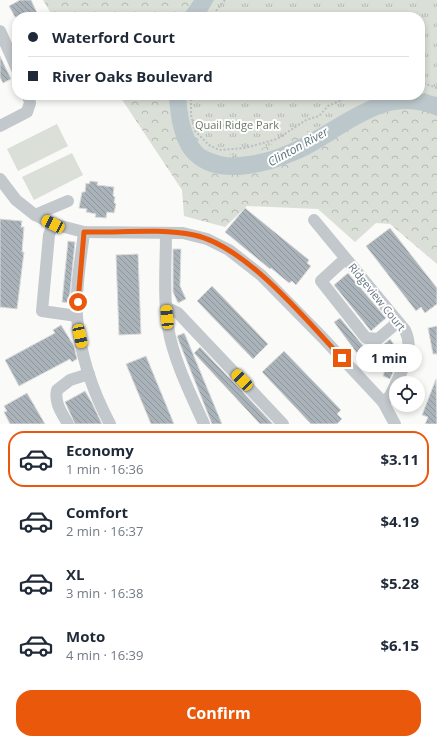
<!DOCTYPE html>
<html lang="en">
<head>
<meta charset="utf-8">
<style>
  body { margin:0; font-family:"Open Sans",sans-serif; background:#f6f6f7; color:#1f2937; height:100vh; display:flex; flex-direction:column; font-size:15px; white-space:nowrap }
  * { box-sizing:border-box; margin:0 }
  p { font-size:13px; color:#747a83 }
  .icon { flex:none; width:22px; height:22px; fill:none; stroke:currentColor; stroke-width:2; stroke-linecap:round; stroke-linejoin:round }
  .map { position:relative; height:424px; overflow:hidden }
  .sheet { display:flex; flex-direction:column; background:#fff; flex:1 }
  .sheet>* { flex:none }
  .top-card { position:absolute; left:12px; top:12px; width:413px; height:88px; border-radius:16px; box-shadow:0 2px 6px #0003; display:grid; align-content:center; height:88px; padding:0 16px; background:#fff }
  .buttons { position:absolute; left:389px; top:376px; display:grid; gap:8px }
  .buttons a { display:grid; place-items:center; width:36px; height:36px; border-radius:50%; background:#fff; box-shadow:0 2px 6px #0003; font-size:20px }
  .end { position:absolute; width:18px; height:18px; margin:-9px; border:5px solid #ea580c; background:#fff; box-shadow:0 0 0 2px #fff }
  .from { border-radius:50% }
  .bubble { position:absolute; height:28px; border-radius:14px; background:#fff; box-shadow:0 2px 6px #0003; font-size:13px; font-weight:700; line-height:28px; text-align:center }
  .car { position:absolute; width:12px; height:24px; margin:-12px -6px; border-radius:5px; box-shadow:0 0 3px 1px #0007; background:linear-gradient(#f5c518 24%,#345 0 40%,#f5c518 0 76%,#345 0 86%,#f5c518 0) }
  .top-card b { display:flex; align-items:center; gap:14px; height:38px; font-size:15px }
  .top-card b+b { border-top:1px solid #e0e1e3 }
  .top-card i { width:10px; height:10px; background:#1f2937 }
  ul { padding:7px 0 0; list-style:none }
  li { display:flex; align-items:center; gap:12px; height:56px; margin:0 8px 6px; padding:0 8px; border:2px solid transparent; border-radius:16px }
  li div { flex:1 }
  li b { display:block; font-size:15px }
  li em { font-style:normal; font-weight:700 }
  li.selected { border-color:#ea580c }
  li>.icon { width:36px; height:36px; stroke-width:1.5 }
  .primary-button { display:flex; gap:8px; margin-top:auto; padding:8px 16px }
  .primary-button a { flex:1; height:46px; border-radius:16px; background:#ea580c; color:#fff; font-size:16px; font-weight:700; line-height:46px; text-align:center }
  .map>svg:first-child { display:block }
</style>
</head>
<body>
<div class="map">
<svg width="437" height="424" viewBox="0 0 437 424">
  <defs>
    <pattern id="forest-crowns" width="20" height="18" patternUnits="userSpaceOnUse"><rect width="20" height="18" fill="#dadfd7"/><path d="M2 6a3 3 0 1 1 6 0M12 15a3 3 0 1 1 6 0" fill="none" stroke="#b4b9b4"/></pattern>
    <pattern id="park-tufts" width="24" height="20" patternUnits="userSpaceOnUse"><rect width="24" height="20" fill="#dadfd7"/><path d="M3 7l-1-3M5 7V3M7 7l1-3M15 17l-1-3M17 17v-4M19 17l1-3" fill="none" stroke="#b4b9b4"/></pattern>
    <pattern id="building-back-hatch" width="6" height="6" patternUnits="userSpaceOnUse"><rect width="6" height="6" fill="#aab3b9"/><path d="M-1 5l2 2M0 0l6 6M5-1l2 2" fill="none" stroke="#8e969c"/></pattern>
  </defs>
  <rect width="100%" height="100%" fill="#fafaf8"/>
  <g fill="#dadfd7">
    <polygon points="57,124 68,146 18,171 7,149"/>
    <polygon points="72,153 83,175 34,200 22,177"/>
  </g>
  <polygon fill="url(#forest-crowns)" points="43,0 437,0 437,264 390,224 376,223 355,242 318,209 247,206 225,227 184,216 182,190 119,95 420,95 420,17 53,17"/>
  <g fill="url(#park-tufts)">
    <polygon points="215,0 437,0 437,101 420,94 420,17 204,17"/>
    <polygon points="187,95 403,95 239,157 202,148"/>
  </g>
  <g fill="#bbc7cb">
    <polygon points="194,0 214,0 204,17 182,17"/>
    <path d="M420 93 437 97V116C422 109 406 107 390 111 361 119 336 140 310 154 278 170 220 189 190 160 174 145 170 115 169 95H186C187 111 190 135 202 147 205 151 212 153 218 155 228 159 238 157 248 156 298 150 334 113 380 96 391 92 408 95 420 95Z"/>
  </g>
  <g fill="url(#building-back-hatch)" stroke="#dcdcda">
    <polygon points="20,0 31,0 39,17 15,17 9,6"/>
    <polygon points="0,56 11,79 3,83 0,77"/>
    <polygon points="90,181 98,182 97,185 114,187 113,196 115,197 114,203 116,204 114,213 107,212 106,218 95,217 96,214 86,212 87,209 79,208 82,192 85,192 86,183 89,184"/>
    <polygon points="245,208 309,260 307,263 311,266 296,285 292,281 289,283 271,268 270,269 225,232"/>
    <polygon points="0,219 22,221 21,227 24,227 22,252 24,252 17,309 0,307"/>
    <polygon points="390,228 437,288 437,304 425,313 421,307 416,311 366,246"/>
    <polygon points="68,241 75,242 69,303 62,302"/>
    <polygon points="173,249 181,249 180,286 186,299 178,303 173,292"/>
    <polygon points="138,254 141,334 119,335 116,255"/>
    <polygon points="348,273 386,318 371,331 334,285"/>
    <polygon points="212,286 268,344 253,359 197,301"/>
    <polygon points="340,318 370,354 362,360 334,322"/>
    <polygon points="61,325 74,346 77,359 72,362 70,359 19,386 5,360 55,333 53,330"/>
    <polygon points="437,326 437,354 433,354 428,328"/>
    <polygon points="184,333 186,337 222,424 212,424 180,344 177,336"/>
    <polygon points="390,339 396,347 376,363 370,356"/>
    <polygon points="200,347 273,424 260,424 194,353"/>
    <polygon points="284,351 341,410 337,414 342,419 337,424 311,424 262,372"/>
    <polygon points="391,353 400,356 390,379 383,376"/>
    <polygon points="146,356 174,424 151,424 126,364"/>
    <polygon points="436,379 437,424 425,424 428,417 422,415"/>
    <polygon points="85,391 92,403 102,424 75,424 65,402"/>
    <polygon points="27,393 45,424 10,424 4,412 7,411 4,406"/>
  </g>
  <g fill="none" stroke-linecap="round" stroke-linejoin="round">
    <g stroke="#bbbfc2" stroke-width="2" stroke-dasharray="2 2" stroke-linecap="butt">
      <polyline points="211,17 225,0"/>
      <polyline points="420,82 437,88"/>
      <polyline points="191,95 191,115 195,131 209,145 219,150 245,148 277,139 306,120 319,116 328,106 353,95"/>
    </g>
    <g stroke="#c3c8cc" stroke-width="12">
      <polyline points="0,31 17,69"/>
      <polyline points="0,126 27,112 30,103 28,95"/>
      <polyline points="0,179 16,200 35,215 53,224 84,232 183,233 207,239 229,250 261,275 322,337 383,402 395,424"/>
      <polyline points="35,215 68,201"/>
      <path d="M314 220 405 330C414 349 405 365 396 383"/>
      <polyline points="53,224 49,235 42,311 77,316"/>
      <path d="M84 232C81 259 75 289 77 317 80 354 93 392 110 424"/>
      <path d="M166 233C166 264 163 296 168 327 173 359 191 395 204 424"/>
      <polyline points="345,259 321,281 366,338 378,339 398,322"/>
      <polyline points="166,307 178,313 283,424"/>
      <polyline points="383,402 390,396 396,384"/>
      <path d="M68 424C62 413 54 403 57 390L70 380 89 374"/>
    </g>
  </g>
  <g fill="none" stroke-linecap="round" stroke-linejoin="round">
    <path stroke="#ea580c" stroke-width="5" d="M78 302 84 232C120 233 159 228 194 235 246 246 306 320 342 358"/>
  </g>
  <g text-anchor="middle" stroke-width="4" stroke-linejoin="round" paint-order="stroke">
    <g font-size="11" fill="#687a64" stroke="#fff">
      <text x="237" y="129">Quail Ridge Park</text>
    </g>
    <g font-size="11" fill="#657683" stroke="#fff">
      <text transform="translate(377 297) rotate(51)" y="4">Ridgeview Court</text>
    </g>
    <g font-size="12" font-style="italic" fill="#60757c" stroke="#fff">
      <text transform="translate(298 147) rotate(-29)" y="4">Clinton River</text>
    </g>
  </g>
</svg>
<div class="buttons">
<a><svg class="icon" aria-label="locate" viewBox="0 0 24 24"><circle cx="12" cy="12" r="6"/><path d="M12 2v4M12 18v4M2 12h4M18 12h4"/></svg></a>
</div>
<i class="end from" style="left:78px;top:302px"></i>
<i class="end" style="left:342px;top:358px"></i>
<div class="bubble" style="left:356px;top:344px;width:66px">1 min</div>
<i class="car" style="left:53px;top:224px;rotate:297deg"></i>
<i class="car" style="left:167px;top:317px;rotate:355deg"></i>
<i class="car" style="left:80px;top:336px;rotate:168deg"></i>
<i class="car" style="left:242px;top:380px;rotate:316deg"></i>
<div class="top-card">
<b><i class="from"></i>Waterford Court</b>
<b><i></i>River Oaks Boulevard</b>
</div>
</div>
<section class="sheet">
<ul>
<li class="selected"><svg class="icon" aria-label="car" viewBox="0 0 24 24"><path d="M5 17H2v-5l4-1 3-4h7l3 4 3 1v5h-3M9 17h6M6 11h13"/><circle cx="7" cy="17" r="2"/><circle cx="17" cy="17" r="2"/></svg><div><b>Economy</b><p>1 min · 16:36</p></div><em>$3.11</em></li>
<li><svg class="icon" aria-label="car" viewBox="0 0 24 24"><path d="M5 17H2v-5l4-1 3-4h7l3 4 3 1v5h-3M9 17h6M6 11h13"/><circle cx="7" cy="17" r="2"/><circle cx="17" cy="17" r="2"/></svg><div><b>Comfort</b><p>2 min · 16:37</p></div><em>$4.19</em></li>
<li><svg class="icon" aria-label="car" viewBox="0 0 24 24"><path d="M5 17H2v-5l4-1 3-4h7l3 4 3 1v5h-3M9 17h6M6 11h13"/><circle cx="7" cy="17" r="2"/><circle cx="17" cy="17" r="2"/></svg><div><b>XL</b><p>3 min · 16:38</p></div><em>$5.28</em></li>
<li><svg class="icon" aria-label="car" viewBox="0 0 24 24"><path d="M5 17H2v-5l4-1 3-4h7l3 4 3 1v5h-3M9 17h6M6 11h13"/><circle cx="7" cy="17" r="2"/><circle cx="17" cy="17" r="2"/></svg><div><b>Moto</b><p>4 min · 16:39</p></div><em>$6.15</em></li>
</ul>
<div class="primary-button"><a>Confirm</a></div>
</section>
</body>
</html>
